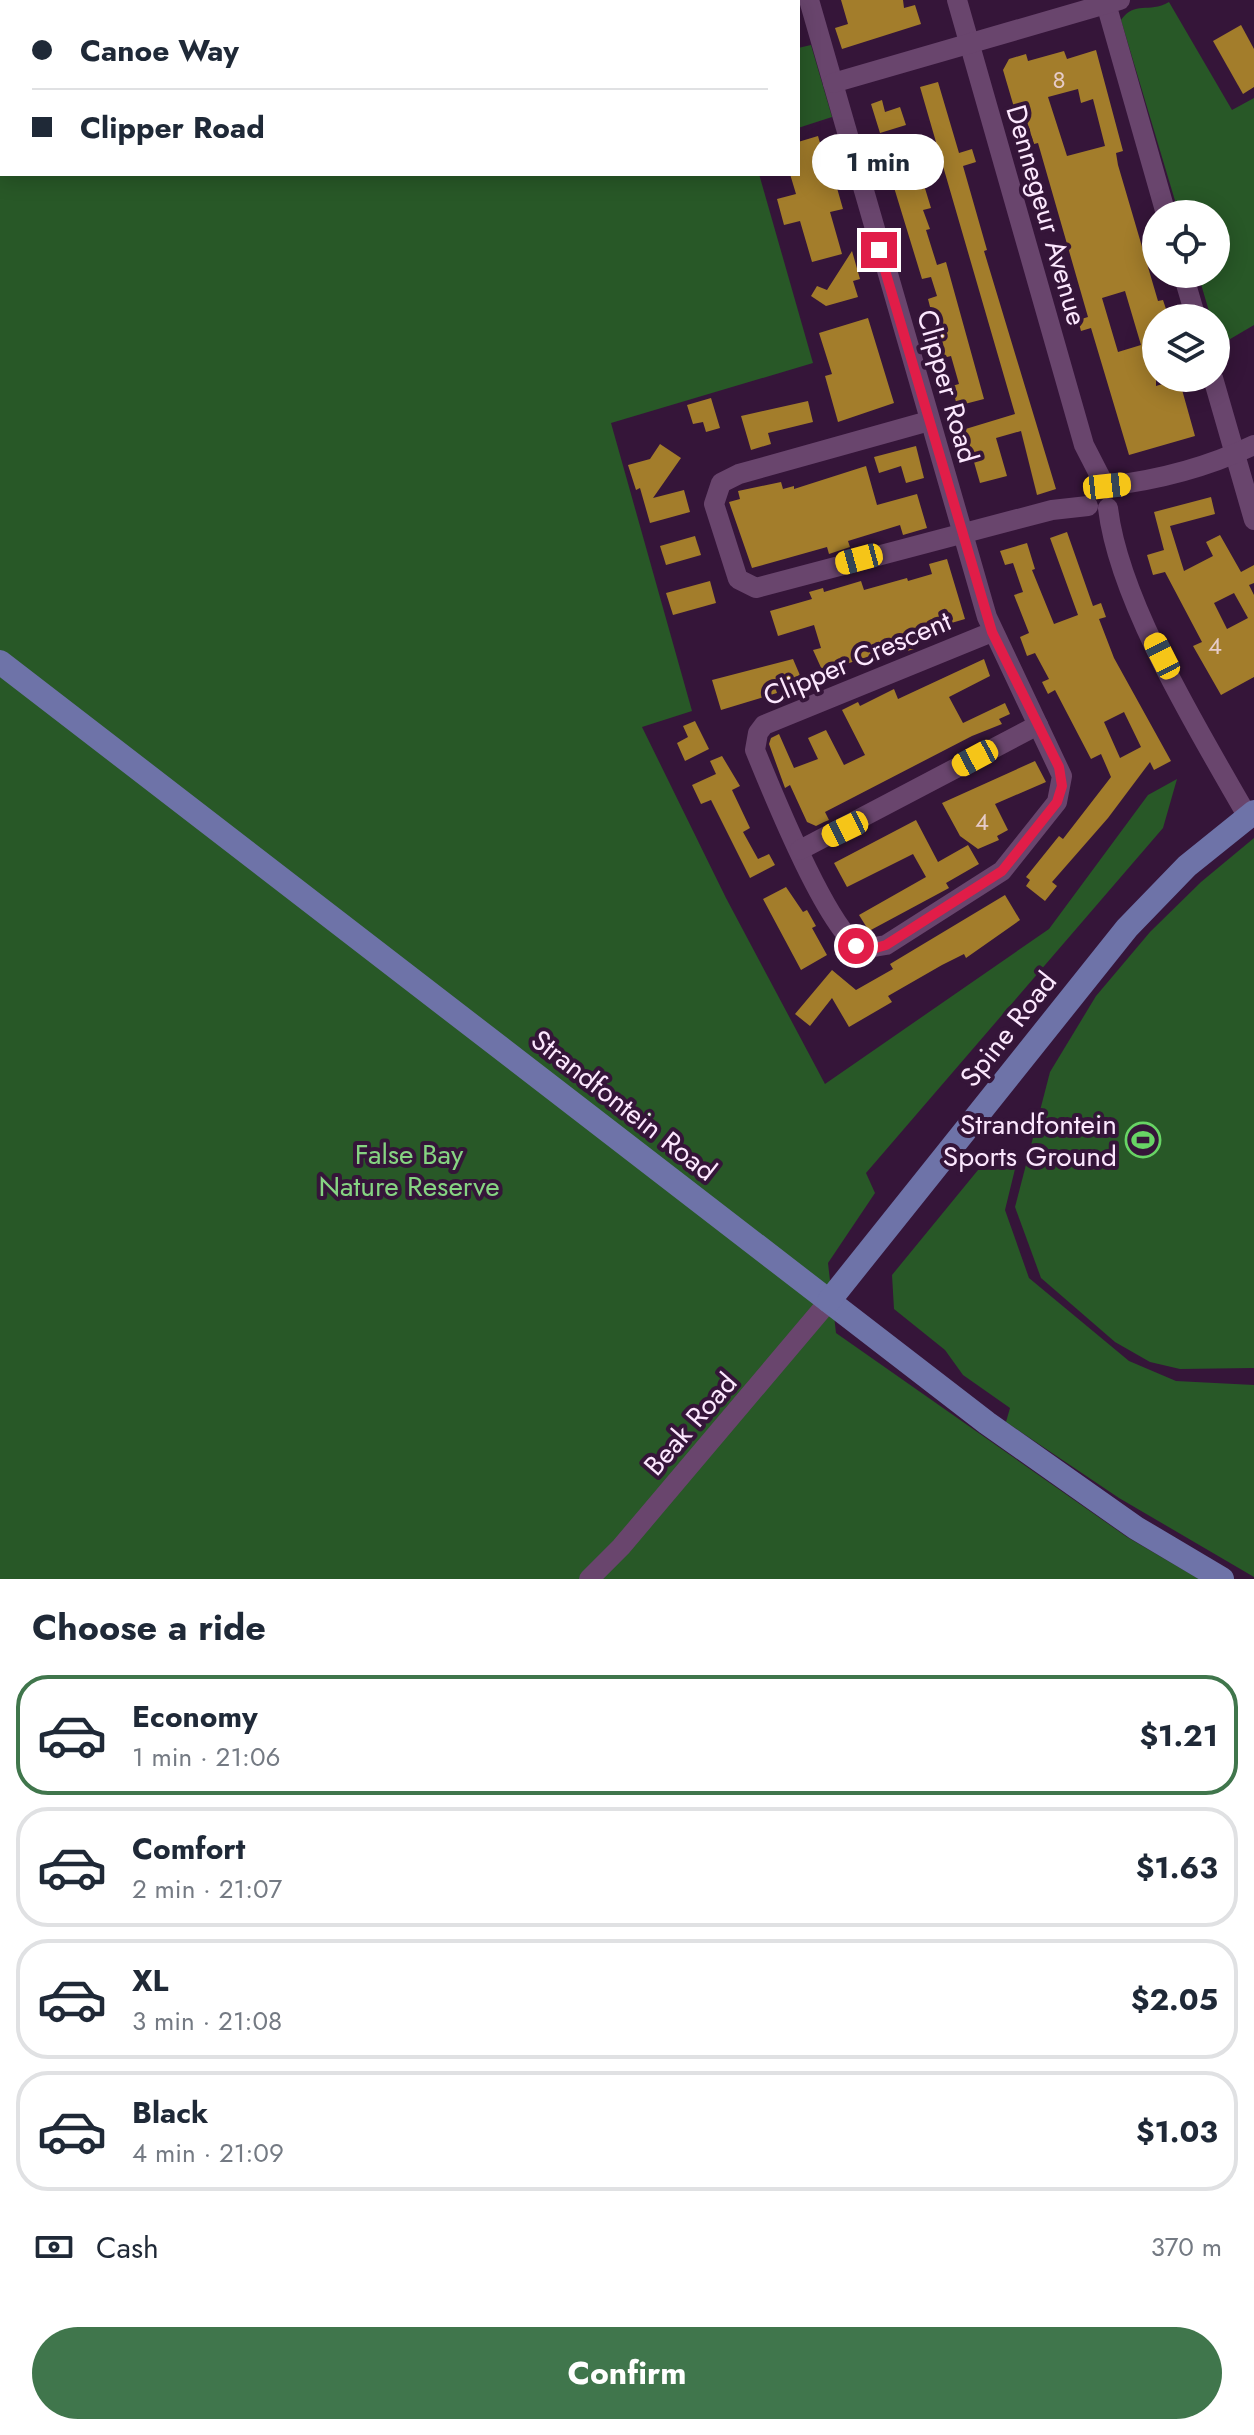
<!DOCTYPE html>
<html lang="en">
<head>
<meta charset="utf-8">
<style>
  body { margin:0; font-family:Jost,sans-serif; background:#f6f6f7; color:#1f2937; height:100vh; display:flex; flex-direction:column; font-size:30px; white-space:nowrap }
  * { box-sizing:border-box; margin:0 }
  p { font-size:26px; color:#747a83 }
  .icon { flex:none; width:44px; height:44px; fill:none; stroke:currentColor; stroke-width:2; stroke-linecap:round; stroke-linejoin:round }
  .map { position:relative; height:1579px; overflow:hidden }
  .details { display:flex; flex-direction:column; background:#fff; flex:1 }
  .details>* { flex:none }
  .hud { position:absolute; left:0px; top:0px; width:800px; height:176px; box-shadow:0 4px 20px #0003; display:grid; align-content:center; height:176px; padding:0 32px; background:#fff }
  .tools { position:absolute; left:1142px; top:200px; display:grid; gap:16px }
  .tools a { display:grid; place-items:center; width:88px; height:88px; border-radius:50%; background:#fff; box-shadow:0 4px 20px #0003; font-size:40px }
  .end { position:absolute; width:36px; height:36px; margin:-18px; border:10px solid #e11d48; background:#fff; box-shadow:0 0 0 4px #fff }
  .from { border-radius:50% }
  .bubble { position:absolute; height:56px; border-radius:28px; background:#fff; box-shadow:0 4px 20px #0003; font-size:26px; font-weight:700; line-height:56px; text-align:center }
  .car { position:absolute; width:24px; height:48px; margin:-24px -12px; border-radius:10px; box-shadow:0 0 6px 2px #0007; background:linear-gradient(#f5c518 24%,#345 0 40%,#f5c518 0 76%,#345 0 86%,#f5c518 0) }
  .hud b { display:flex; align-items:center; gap:28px; height:76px; font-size:30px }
  .hud b+b { border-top:2px solid #e0e1e3 }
  .hud i { width:20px; height:20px; background:#1f2937 }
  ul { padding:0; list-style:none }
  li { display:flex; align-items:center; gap:24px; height:120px; margin:0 16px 12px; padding:0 16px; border:4px solid #e0e1e3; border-radius:32px }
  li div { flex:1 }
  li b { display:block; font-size:30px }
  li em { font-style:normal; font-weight:700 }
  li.on { border-color:#40764c }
  li>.icon { width:72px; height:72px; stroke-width:1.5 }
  h2 { padding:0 32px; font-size:36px; line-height:96px }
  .pay { display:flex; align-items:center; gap:20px; height:88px; padding:0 32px; font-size:30px }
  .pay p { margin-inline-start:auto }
  .cta { display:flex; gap:16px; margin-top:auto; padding:16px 32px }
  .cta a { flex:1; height:92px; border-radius:48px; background:#40764c; color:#fff; font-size:32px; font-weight:700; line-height:92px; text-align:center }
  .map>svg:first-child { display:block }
</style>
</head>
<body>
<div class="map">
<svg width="1254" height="1579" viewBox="0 0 1254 1579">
  <rect width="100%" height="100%" fill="#351539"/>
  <g fill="#285827">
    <polygon points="0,0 708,0 2,2 2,174 759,174 813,363 611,423 692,711 642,727 726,898 825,1084 1049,929 1148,795 1177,779 1163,828 866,1173 875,1193 828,1263 836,1333 1127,1537 1199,1579 0,1579"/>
    <path d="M1169 2 1232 110 1254 98V325L1220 345 1216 318H1211L1198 274H1216V214H1179L1121 20C1135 0 1148 14 1169 2Z"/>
    <polygon points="811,45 832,117 798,128 798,48"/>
    <polygon points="1254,838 1254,1368 1180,1369 1150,1362 1115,1342 1041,1278 1015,1207 1050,1072 1096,996 1150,932 1201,882"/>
    <polygon points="1015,1169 1005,1210 1029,1278 1129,1361 1176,1381 1254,1385 1254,1577 1119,1498 1006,1422 1010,1408 963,1375 945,1350 894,1309 892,1275 978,1170"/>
  </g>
  <g fill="#a37d2b" fill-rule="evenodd">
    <polygon points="841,0 903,0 904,8 915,5 921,24 842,49 835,28 848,24"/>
    <polygon points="1241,25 1254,49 1254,87 1243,94 1213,41"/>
    <path d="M1096 50 1123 151 1116 153 1118 165 1158 301 1163 300 1169 318H1156V386L1179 379 1195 436 1129 455 1091 328 1081 331 1078 320 1088 317 1038 143 1034 144 1024 112 1016 114 1003 70 1009 59 1026 54 1028 61 1064 51 1067 59ZM1078 89 1081 103 1093 99 1105 146 1067 156 1048 97ZM1125 291 1141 345 1118 352 1102 298Z"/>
    <polygon points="938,82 959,153 972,149 976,162 963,166 987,250 984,251 1056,489 1037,495 1021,431 996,438 1007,476 980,483 968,441 962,443 959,431 1015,414 920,87"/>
    <polygon points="882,100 885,112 900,107 906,125 880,133 871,104"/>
    <polygon points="818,136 822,150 834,146 839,165 831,167 843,209 830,212 842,254 812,262 800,221 784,225 777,199 796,194 790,174 798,174 798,142"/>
    <polygon points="913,149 931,208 923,210 930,229 926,230 937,265 946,262 984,399 957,406 952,386 959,384 951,356 939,359 936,347 940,346 928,299 937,296 931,277 922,279 885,158"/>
    <polygon points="852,251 860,279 853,281 858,297 826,306 811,296 817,286 827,290"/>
    <polygon points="868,318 894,403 838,422 825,376 832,374 819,333"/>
    <polygon points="711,398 720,428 706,432 703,422 693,424 687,405"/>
    <polygon points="808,401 813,422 768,433 771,444 751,450 741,416"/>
    <polygon points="660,444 681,458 653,498 684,490 690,512 650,523 640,488 636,490 628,465 650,459"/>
    <polygon points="916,446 924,478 906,483 901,466 879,473 874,457"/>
    <polygon points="866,466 877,505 917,494 927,528 903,535 900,525 848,541 850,547 829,554 827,547 752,568 729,502 740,499 738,491 781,482 783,489 794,486 794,489"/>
    <path d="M1211 497 1215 514 1170 526 1184 571 1213 556 1206 542 1220 535 1241 572 1254 565V583L1249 585 1254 595V677L1221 695 1193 646 1202 642 1165 572 1153 575 1147 555 1164 550 1154 512ZM1234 593 1248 618 1227 629 1214 603Z"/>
    <path d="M1067 532 1093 606 1101 603 1106 617 1099 619 1114 658 1171 761 1154 770 1150 762 1108 818 1052 882 1057 886 1045 901 1026 886 1030 880 1026 877 1059 836 1063 839 1111 777 1101 754 1091 759 1055 690 1048 694 1042 682 1049 679 1035 653 1027 656 1020 637 1029 633 1014 595 1023 592 1013 563 1005 565 1000 551 1027 543 1035 569 1032 570 1054 624 1078 615 1050 538ZM1124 712 1141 747 1120 758 1104 722Z"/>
    <polygon points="695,536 701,555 666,565 660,546"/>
    <polygon points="947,559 965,619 917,633 918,636 911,638 914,649 901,653 899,646 823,672 813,650 821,648 814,625 778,636 770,611 812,599 809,592 823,588 824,592 861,581 864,590 907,578 908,581 932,574 929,564"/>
    <polygon points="710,581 716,603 673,615 666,593"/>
    <polygon points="793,659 802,680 775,687 777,693 721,710 712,680"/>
    <polygon points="984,659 990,676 949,697 963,723 1005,703 1010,714 999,719 1002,724 972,736 825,812 829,820 824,822 816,826 807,822 790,785 785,788 769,744 771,738 779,734 794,768 818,759 808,738 826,730 844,765 865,755 842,710 858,702 860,706 894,689 898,699"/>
    <polygon points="695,721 709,749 685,761 677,743 688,737 683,726"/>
    <polygon points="722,756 740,786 732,790 750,828 743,832 758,859 769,854 775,865 750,878 711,800 701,804 692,785 716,774 710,761"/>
    <polygon points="1035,761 1046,782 995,804 1008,830 997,836 999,840 978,849 960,836 942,803"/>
    <polygon points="916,820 938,862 968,845 979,864 946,883 949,888 869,931 859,915 926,877 913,854 847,887 834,863"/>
    <polygon points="786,887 803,912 807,910 816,926 812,928 827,955 801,970 763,899"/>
    <polygon points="1005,895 1020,920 966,958 964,954 942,965 888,996 892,1002 849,1027 832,998 810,1026 795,1014 832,970 856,990 893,969 890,964"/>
  </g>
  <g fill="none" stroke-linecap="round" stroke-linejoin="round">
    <g stroke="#69456d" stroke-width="20">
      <path d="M809 0 987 617 1062 776 1057 802 1002 871 886 945 862 949C828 932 771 789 755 750L758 733 764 725 992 632"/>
      <polyline points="957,0 1084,445 1104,484"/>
      <polyline points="1105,0 1166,214"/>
      <polyline points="833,83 1120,0"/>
      <polyline points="1183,274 1196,318"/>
      <polyline points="1213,378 1254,520"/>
      <polyline points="929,421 739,474 721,483 714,504 738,579 756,588 1052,510 1088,506"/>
      <path d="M1107 486C1159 480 1206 468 1254 445"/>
      <path d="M1108 508C1119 602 1200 733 1248 817"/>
      <polyline points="800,850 1038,725"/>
      <polyline points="589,1579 621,1547 829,1301"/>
    </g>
    <g stroke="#6e73a8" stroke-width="24">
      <polyline points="0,662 987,1423 1136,1528 1222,1579"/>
      <polyline points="829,1301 1127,928 1187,866 1254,812"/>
    </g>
  </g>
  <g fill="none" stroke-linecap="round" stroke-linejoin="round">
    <polyline stroke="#e11d48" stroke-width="10" points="856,946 869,950 886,945 1002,871 1057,802 1062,786 1059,767 992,632 879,250"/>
  </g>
  <defs>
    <g id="stadium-ring" transform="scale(1.8)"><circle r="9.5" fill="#351539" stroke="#68d465" stroke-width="1.5"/><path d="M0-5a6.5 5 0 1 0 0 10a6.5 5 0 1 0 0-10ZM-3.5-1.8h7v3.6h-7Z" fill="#68d465"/></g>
  </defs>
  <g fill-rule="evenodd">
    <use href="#stadium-ring" x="1143" y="1140"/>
  </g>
  <g text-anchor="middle" stroke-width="8" stroke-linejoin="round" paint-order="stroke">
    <g font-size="24" fill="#e6ccc9">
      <text x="1059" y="88">8</text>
      <text x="1215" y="654">4</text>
      <text x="982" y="830">4</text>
    </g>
    <g font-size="28" fill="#fce7fe" stroke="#351539">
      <text transform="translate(1047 215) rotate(74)" y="10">Dennegeur Avenue</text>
      <text transform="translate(948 386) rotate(74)" y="10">Clipper Road</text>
      <text transform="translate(857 658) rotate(-23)" y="10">Clipper Crescent</text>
      <text transform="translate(1008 1029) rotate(-52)" y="10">Spine Road</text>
      <text transform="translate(624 1105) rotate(38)" y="10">Strandfontein Road</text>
      <text transform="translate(690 1424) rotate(-49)" y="10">Beak Road</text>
    </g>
    <g font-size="28" fill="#fce7fe" stroke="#351539" text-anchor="end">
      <text x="1117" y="1134">Strandfontein<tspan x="1117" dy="32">Sports Ground</tspan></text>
    </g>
    <g font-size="28" fill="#86d482" stroke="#351539">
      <text x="409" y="1164">False Bay<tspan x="409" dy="32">Nature Reserve</tspan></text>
    </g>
  </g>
</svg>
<div class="tools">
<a><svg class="icon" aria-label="locate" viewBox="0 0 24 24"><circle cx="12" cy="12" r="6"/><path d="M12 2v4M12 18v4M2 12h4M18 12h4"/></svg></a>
<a><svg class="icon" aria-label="layers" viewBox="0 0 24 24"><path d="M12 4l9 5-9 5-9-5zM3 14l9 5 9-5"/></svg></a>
</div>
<i class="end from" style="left:856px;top:946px"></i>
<i class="end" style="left:879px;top:250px"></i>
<div class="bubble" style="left:812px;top:134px;width:132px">1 min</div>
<i class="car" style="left:1107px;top:486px;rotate:84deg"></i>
<i class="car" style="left:859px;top:559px;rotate:255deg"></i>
<i class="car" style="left:1162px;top:656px;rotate:333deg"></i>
<i class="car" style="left:975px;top:758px;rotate:242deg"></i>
<i class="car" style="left:845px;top:829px;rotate:244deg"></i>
<div class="hud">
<b><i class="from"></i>Canoe Way</b>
<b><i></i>Clipper Road</b>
</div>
</div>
<section class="details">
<h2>Choose a ride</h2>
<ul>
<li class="on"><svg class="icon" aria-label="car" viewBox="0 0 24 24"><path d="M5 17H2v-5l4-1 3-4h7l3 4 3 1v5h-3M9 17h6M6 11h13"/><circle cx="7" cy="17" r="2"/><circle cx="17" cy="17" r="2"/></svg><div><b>Economy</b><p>1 min · 21:06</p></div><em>$1.21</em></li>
<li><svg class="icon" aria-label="car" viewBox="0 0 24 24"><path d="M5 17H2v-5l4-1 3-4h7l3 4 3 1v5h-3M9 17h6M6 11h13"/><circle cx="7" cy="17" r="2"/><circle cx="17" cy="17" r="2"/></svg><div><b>Comfort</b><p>2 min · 21:07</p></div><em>$1.63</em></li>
<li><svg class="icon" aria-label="car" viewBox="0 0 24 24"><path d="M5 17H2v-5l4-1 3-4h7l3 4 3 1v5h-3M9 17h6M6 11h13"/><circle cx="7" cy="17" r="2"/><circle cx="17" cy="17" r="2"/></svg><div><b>XL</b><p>3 min · 21:08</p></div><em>$2.05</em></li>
<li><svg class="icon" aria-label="car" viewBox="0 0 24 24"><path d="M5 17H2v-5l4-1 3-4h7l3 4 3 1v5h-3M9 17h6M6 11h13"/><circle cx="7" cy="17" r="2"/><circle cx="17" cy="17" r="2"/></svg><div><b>Black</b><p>4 min · 21:09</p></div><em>$1.03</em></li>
</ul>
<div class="pay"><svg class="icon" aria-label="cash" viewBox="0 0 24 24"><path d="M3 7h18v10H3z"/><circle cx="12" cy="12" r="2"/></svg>Cash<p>370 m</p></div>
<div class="cta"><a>Confirm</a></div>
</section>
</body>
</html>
